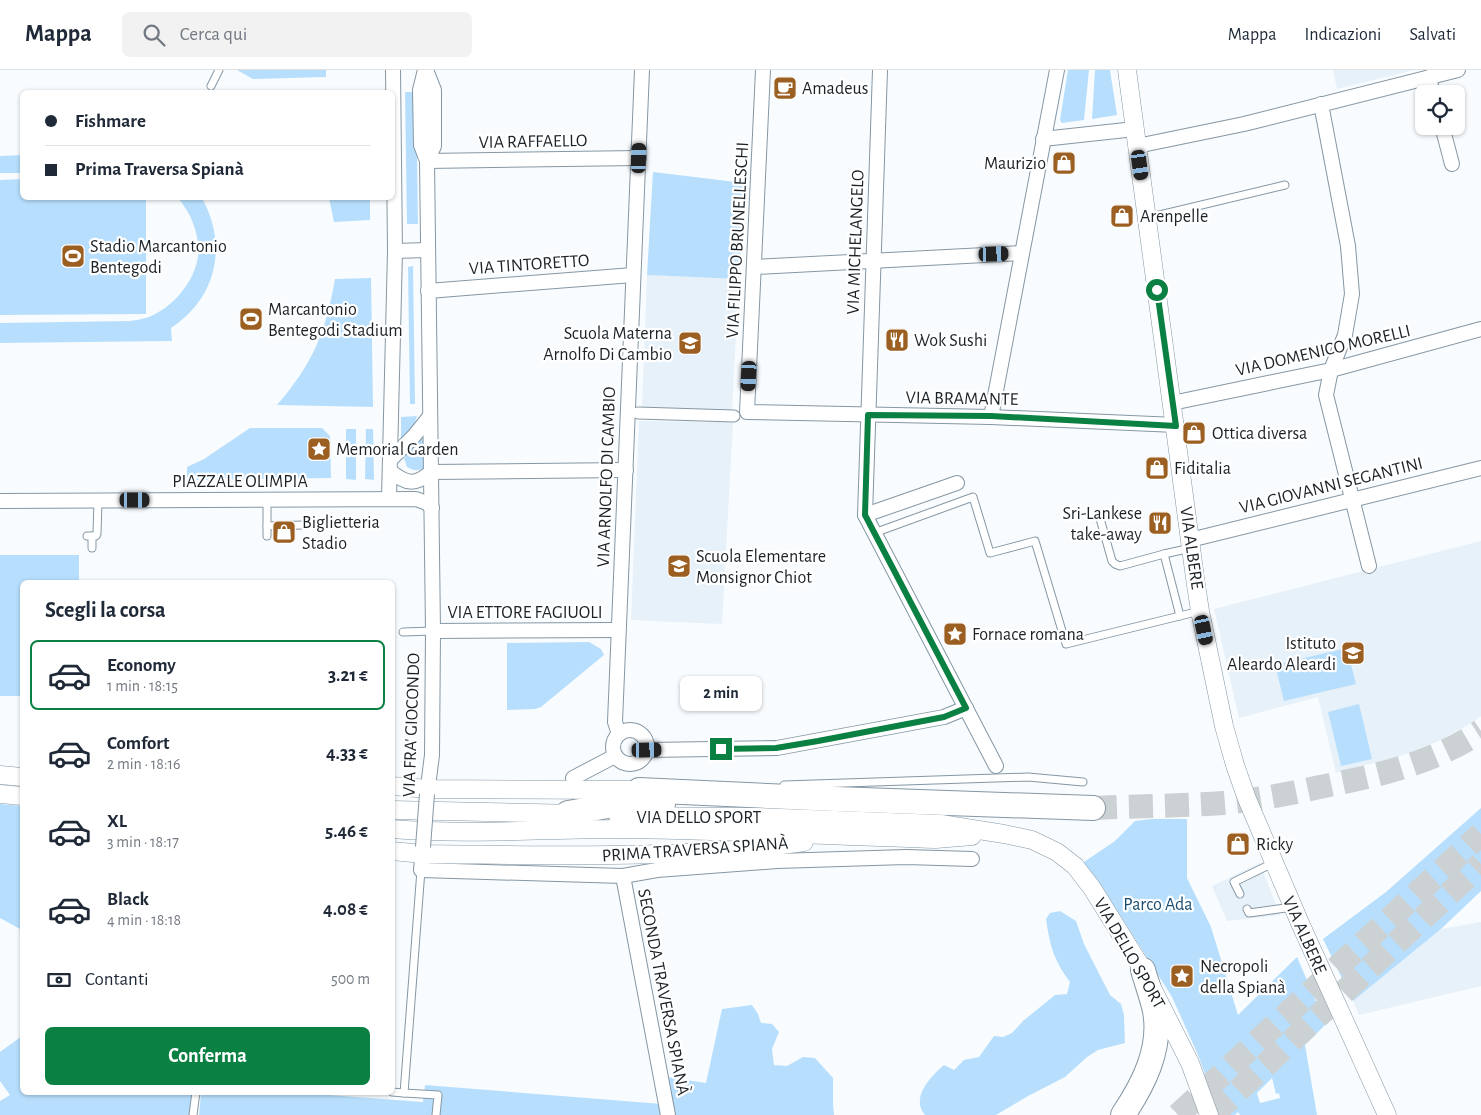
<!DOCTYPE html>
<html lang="it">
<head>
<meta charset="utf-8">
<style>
  body { margin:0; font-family:"Alegreya Sans",sans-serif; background:#f2f2f3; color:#1f2937; height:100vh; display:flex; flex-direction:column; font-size:19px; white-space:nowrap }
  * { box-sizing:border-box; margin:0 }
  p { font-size:16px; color:#747a83 }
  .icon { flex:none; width:28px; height:28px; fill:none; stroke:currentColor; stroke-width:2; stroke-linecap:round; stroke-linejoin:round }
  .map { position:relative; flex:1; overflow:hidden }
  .sheet { position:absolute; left:20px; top:510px; width:375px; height:515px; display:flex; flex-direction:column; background:#fff; border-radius:8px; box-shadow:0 1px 4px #0004 }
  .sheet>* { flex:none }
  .top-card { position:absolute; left:20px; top:20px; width:375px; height:110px; border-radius:8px; box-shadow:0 1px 4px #0004; display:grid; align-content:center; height:110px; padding:0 25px; background:#fff }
  .tools { position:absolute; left:1415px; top:15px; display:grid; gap:10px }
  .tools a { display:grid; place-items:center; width:50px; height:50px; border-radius:8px; background:#fff; box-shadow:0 1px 4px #0004; font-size:25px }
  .end { position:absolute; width:22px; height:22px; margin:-11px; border:6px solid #0b8043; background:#fff; box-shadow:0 0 0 2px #fff }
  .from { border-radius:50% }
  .bubble { position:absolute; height:35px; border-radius:8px; background:#fff; box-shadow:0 1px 4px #0004; font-size:16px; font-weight:700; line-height:35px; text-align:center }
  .car { position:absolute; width:15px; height:30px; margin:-15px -8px; border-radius:6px; box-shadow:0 0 4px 1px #0007; background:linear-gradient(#222 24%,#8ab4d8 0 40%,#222 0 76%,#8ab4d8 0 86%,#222 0) }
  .top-card b { display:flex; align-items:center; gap:18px; height:48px; font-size:19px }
  .top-card b+b { border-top:1px solid #e0e1e3 }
  .top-card i { width:12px; height:12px; background:#1f2937 }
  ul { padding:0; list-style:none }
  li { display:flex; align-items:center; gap:15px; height:70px; margin:0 10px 8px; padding:0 15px; border:2px solid transparent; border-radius:8px }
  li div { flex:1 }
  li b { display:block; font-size:19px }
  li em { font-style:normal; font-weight:700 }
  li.current { border-color:#0b8043 }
  li>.icon { width:45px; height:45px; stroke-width:1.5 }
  h2 { padding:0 25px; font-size:22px; line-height:60px }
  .pay { display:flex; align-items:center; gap:12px; height:55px; padding:0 25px; font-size:19px }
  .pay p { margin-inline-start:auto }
  .button { display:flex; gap:10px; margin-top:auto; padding:10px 25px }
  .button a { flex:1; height:58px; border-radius:8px; background:#0b8043; color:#fff; font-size:20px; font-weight:700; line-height:58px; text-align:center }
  header { display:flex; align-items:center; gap:30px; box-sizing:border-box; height:70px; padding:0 25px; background:#fff; border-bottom:1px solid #e0e1e3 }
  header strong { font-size:24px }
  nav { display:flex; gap:28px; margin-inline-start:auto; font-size:18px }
  .search { width:350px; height:45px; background:#f2f2f3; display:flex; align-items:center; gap:12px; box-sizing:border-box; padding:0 18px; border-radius:8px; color:#747a83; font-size:19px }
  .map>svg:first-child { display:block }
</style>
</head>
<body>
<header>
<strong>Mappa</strong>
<div class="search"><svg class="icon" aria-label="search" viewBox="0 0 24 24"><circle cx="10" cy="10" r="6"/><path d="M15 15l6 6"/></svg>Cerca qui</div>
<nav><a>Mappa</a><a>Indicazioni</a><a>Salvati</a></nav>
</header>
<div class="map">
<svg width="1481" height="1045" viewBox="0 0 1481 1045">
  <rect width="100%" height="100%" fill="#f8fcff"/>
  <g fill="#e7f1f9">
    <polygon points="1333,0 1414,0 1337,19"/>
    <polygon points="647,205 739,209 732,340 642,338"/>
    <polygon points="639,351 733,352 722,554 631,550"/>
    <polygon points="1481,471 1481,646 1475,651 1439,671 1404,685 1336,703 1318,627 1239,648 1214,539"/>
    <polygon points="1260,793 1280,845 1227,851 1212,816"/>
    <polygon points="1481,852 1481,916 1359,945 1353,931 1441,859"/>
  </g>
  <g fill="#b7dffd" fill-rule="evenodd">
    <polygon points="237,0 326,0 326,7 253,9"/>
    <polygon points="1068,0 1089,0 1084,50 1062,53 1060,50"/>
    <polygon points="1095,0 1110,0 1117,45 1092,49"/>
    <polygon points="405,22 416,22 418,154 407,154"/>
    <polygon points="22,85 22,103 0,103 0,86"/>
    <polygon points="653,102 744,113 739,209 647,205"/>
    <polygon points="22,109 22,128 146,128 146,244 0,245 0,110"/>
    <path d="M178 128H202C228 175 217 228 171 258L172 271 0 273V253L130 251C136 250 143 249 149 247 176 236 202 204 198 173 196 156 189 141 178 128Z"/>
    <polygon points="329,128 370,128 370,150 334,152"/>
    <polygon points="413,196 415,334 410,334 408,197"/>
    <path d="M371 208 373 337 277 335C313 294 326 261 335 209Z"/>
    <polygon points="417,346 413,358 401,370 401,347"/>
    <polygon points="250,358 322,358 330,366 331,408 187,410 187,397 204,389"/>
    <polygon points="346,359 356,359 356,410 346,409"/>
    <polygon points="366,359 373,359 374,410 365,409"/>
    <path d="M424 363 425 398C418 401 414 401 407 397L404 388Z"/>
    <polygon points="0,485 79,485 79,512 22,512 22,626 0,626"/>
    <polygon points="589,572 601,579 604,585 541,637 535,639 507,640 507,573"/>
    <polygon points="1347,578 1356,614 1284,631 1275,595"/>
    <polygon points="1359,634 1372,689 1341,696 1328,642"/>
    <polygon points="0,734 22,736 22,860 0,848"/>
    <polygon points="1481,738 1481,821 1441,859 1353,931 1323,869 1386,822"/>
    <path d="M1151 749H1187V808L1211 857 1238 945 1297 887 1326 954 1305 975 1317 1045H1240L1238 1042 1235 1045H1220L1198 985 1172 927 1106 823 1084 792 1115 771 1135 751ZM1272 1008 1276 1024 1279 1023 1280 1028 1260 1033 1257 1023Z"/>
    <path d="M1060 841 1076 851 1084 874 1110 925 1121 934 1124 945 1125 973 1098 980 1087 987 1065 1007 1028 1026 996 1045H925C910 1028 931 1006 944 995L954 1000 964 990 979 987 994 966 1003 967 1012 963 1023 951 1055 925 1067 924 1070 912C1054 890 1050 877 1046 849L1050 843Z"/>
    <polygon points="752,935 758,944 761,953 772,954 779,962 772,979 774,995 787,996 803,987 815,988 833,1008 833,1034 834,1045 676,1045 667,1007 706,1013 722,939"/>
    <polygon points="22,966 22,1022 194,1023 191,1045 0,1045 0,1031 10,1025 0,1011 0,982"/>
    <polygon points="425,1015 662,1034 663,1045 199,1045 201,1023 302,1023 423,1032"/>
  </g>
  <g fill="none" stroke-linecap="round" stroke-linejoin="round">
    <g stroke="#ccd1d4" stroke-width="24" stroke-dasharray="24 12" stroke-linecap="butt">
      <path d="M1093 738C1136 736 1180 736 1223 733 1262 730 1301 721 1339 713 1389 703 1438 690 1481 661"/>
      <polyline points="1178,1045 1481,764"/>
      <polyline points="1212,1045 1481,794"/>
    </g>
    <g stroke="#8597a4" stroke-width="9">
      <g id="service">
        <polyline points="211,16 219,0"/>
        <polyline points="1147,148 1285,115"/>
        <polyline points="1099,445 1112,491 1115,494 1120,496 1164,484"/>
        <polyline points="267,456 303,455"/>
        <polyline points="874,463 973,427 990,483 1035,471 1066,574 1200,541"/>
        <polyline points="87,466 96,466 97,464 98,431"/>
        <polyline points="267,466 267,430"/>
        <polyline points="92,478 92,466"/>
        <polyline points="1180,546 1164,484 1191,478"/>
        <polyline points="403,562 433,561"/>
        <polyline points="784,715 1028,707 1083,712"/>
        <polyline points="1240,824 1234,812 1273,793"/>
        <polyline points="1247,839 1249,843 1293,837"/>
        <polyline points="392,1022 404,1023 421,800"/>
        <polyline points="404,1023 438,1025 436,1045"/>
        <polyline points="193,1045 196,1022"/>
      </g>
    </g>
    <g stroke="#8597a4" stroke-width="13">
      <polyline id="pedestrian" points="638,343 734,346"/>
    </g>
    <g stroke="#8597a4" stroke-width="16">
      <g id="minor">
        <polyline points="425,0 420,20 421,75 427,91 433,561 432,685 427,724"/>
        <polyline points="426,0 434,20 434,76 427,91"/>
        <polyline points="763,0 747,342 991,347 1176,355"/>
        <polyline points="880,0 865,445 996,696"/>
        <polyline points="1429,7 1433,24"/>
        <polyline points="1321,34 1348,176 1352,224 1345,265 1331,300 1326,325 1369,496"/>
        <polyline points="1442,56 1452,94"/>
        <polyline points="1043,69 1135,59"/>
        <polyline points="1137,76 1244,54 1458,0"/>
        <polyline points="427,91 639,88"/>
        <polyline points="395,181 427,180"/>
        <polyline points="755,197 1022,183"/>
        <polyline points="428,221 633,205"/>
        <polyline points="1172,333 1331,300 1481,259"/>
        <polyline points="991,347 1057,0"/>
        <polyline points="390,390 414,366 430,346"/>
        <path d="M390 401C406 414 415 416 431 402L626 400"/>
        <polyline points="389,428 395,181 393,0"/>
        <polyline points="0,431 416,429 427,433 432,438"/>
        <polyline points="865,445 957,413"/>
        <polyline points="1190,470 1481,398"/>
        <polyline points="433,561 618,560"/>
        <circle cx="630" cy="677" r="17"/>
        <polyline points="619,664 615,652 642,0"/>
        <polyline points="647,680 777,678 944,647 966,638"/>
        <polyline points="573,708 615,686"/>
        <polyline points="423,777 421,800 623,806 657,800 777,791 906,787 972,789"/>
        <polyline points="623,806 668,1045"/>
      </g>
    </g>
    <g stroke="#8597a4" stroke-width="19">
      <g id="tertiary">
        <polyline points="1127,0 1195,508 1200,541 1224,656 1235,695 1247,729 1300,853 1387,1045"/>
        <polyline points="0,705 22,707"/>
        <polyline points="392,716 428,719 639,720"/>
        <polyline points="0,724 22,726"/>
        <polyline points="392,740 580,744"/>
        <polyline points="618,746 754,747 941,754 1004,764 1032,770 1057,782 1075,796 1092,818 1143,900 1190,993 1209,1045"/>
        <path d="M392 759C469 765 546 759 623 759 727 760 832 766 936 769L972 766"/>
        <path d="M392 781 423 784C549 785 679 790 804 772"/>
      </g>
    </g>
    <g stroke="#8597a4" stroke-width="26">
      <g id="trunk">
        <polyline points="639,720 835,729 1093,738"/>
        <polyline points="568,743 614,735 663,734"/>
        <path d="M1123 1045C1143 1015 1162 979 1155 941 1152 927 1147 914 1143 900"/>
      </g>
    </g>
    <use href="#service" stroke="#fff" stroke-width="7"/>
    <use href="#pedestrian" stroke="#fff" stroke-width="11"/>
    <use href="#minor" stroke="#fff" stroke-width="14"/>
    <use href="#tertiary" stroke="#fff" stroke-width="18"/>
    <use href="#trunk" stroke="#fff" stroke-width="24"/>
    <g stroke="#8597a4" stroke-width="16" stroke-linecap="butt">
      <polyline id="minor-bridge" points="423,777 427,724"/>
    </g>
    <use href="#minor-bridge" stroke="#fff" stroke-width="14"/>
  </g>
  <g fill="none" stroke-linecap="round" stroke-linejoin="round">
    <polyline stroke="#0b8043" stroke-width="6" points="721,679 776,678 818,671 944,647 966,638 865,445 868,345 991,346 1176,356 1157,220"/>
  </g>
  <defs>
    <g id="cafe-square" transform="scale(1.25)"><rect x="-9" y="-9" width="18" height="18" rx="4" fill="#9c5f22" stroke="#fff"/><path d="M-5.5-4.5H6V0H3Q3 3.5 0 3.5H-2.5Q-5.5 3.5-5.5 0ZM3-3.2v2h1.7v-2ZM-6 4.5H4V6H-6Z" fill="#fff"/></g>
    <g id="shop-square" transform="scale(1.25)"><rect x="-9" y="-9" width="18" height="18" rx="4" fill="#9c5f22" stroke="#fff"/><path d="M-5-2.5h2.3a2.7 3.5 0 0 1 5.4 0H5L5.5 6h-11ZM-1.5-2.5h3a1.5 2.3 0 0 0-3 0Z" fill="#fff"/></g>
    <g id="stadium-square" transform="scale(1.25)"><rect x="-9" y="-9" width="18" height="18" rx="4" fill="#9c5f22" stroke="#fff"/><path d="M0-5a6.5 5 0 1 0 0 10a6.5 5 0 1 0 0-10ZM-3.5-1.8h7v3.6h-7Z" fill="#fff"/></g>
    <g id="restaurant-square" transform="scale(1.25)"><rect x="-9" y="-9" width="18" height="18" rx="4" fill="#9c5f22" stroke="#fff"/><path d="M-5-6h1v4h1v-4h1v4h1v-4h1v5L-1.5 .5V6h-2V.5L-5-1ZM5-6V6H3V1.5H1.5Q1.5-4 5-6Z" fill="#fff"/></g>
    <g id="school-square" transform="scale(1.25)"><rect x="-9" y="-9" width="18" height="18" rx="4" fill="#9c5f22" stroke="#fff"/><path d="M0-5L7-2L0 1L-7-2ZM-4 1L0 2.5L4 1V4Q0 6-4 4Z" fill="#fff"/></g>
    <g id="sight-square" transform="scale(1.25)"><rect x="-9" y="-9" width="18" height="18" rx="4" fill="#9c5f22" stroke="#fff"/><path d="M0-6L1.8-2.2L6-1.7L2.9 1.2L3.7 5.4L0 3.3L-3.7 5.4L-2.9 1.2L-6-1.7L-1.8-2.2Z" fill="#fff"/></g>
  </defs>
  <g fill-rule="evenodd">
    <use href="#cafe-square" x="785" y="18"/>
    <use href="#shop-square" x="1064" y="93"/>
    <use href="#shop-square" x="1122" y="146"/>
    <use href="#stadium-square" x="73" y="186"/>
    <use href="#stadium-square" x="251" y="249"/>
    <use href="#restaurant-square" x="897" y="270"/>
    <use href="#school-square" x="690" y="273"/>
    <use href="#shop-square" x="1194" y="363"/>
    <use href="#sight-square" x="319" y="379"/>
    <use href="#shop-square" x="1157" y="398"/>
    <use href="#restaurant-square" x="1160" y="453"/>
    <use href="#shop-square" x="284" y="462"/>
    <use href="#school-square" x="679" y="496"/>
    <use href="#sight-square" x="955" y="564"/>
    <use href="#school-square" x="1353" y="583"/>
    <use href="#shop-square" x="1238" y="774"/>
    <use href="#sight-square" x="1182" y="906"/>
  </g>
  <g text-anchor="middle" stroke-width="4.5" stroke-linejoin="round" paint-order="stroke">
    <g font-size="18" fill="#1c2328" stroke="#fff" text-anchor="start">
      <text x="802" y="24">Amadeus</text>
      <text x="1046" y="99" text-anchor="end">Maurizio</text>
      <text x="1140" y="152">Arenpelle</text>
      <text x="90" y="182">Stadio Marcantonio<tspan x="90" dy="21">Bentegodi</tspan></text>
      <text x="268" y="245">Marcantonio<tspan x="268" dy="21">Bentegodi Stadium</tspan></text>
      <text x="672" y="269" text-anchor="end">Scuola Materna<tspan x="672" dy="21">Arnolfo Di Cambio</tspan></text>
      <text x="914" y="276">Wok Sushi</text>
      <text x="1212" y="369">Ottica diversa</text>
      <text x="336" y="385">Memorial Garden</text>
      <text x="1174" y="404">Fiditalia</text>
      <text x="1142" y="449" text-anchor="end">Sri-Lankese<tspan x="1142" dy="21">take-away</tspan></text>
      <text x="302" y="458">Biglietteria<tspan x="302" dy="21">Stadio</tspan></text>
      <text x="696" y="492">Scuola Elementare<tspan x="696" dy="21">Monsignor Chiot</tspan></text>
      <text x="972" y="570">Fornace romana</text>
      <text x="1336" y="579" text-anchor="end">Istituto<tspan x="1336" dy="21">Aleardo Aleardi</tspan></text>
      <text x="1256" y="780">Ricky</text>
      <text x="1200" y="902">Necropoli<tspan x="1200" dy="21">della Spianà</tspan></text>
    </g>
    <g font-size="18" fill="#1c2328" stroke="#fff">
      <text transform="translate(533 71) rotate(-1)" y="6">VIA RAFFAELLO</text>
      <text transform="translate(737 170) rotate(-87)" y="6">VIA FILIPPO BRUNELLESCHI</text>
      <text transform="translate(855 172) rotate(-88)" y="6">VIA MICHELANGELO</text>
      <text transform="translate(529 194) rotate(-4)" y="6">VIA TINTORETTO</text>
      <text transform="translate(1323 280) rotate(-13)" y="6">VIA DOMENICO MORELLI</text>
      <text transform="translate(962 328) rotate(1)" y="6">VIA BRAMANTE</text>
      <text transform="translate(606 407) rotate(-88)" y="6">VIA ARNOLFO DI CAMBIO</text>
      <text x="240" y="417">PIAZZALE OLIMPIA</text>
      <text transform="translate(1331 415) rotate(-14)" y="6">VIA GIOVANNI SEGANTINI</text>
      <text transform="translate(1192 478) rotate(82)" y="6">VIA ALBERE</text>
      <text x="525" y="548">VIA ETTORE FAGIUOLI</text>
      <text transform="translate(411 655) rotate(-88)" y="6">VIA FRA' GIOCONDO</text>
      <text x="699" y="753">VIA DELLO SPORT</text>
      <text transform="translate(695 779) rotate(-4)" y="6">PRIMA TRAVERSA SPIANÀ</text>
      <text transform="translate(1305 865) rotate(66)" y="6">VIA ALBERE</text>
      <text transform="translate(1130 883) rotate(60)" y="6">VIA DELLO SPORT</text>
      <text transform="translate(664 922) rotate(79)" y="6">SECONDA TRAVERSA SPIANÀ</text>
    </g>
    <g font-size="18" fill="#184d70" stroke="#fff">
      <text x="1158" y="840">Parco Ada</text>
    </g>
  </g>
</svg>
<div class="tools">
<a><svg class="icon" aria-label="locate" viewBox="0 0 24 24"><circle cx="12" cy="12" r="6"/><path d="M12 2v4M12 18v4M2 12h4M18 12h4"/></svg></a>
</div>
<i class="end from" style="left:1157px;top:220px"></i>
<i class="end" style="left:721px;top:679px"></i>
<div class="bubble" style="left:680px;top:606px;width:82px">2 min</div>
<i class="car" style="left:639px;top:88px;rotate:2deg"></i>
<i class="car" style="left:1140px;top:95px;rotate:172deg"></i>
<i class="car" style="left:994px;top:184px;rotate:88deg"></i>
<i class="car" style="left:749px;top:306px;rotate:183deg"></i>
<i class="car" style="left:135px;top:430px;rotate:90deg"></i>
<i class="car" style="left:1204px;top:560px;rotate:168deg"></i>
<i class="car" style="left:647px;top:680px;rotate:89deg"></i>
<div class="top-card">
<b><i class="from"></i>Fishmare</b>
<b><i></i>Prima Traversa Spianà</b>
</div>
<section class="sheet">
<h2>Scegli la corsa</h2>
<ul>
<li class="current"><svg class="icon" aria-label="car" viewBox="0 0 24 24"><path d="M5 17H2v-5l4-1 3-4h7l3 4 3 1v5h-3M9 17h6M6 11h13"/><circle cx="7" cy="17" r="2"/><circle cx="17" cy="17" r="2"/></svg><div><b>Economy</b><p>1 min · 18:15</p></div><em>3.21 €</em></li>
<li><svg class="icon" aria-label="car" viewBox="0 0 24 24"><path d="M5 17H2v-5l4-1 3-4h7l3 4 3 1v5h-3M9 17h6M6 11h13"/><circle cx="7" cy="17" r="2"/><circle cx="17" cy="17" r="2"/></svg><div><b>Comfort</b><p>2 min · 18:16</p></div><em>4.33 €</em></li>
<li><svg class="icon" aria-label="car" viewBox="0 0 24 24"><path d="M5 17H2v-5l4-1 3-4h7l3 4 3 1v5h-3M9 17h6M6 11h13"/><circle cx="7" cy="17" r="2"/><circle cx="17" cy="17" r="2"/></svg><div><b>XL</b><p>3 min · 18:17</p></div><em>5.46 €</em></li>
<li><svg class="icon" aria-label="car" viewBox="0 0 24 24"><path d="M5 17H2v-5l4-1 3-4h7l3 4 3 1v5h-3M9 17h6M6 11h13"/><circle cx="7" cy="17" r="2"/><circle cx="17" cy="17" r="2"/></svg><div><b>Black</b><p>4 min · 18:18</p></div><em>4.08 €</em></li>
</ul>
<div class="pay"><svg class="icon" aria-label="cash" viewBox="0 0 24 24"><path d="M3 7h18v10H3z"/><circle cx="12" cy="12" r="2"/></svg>Contanti<p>500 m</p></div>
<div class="button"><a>Conferma</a></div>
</section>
</div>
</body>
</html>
